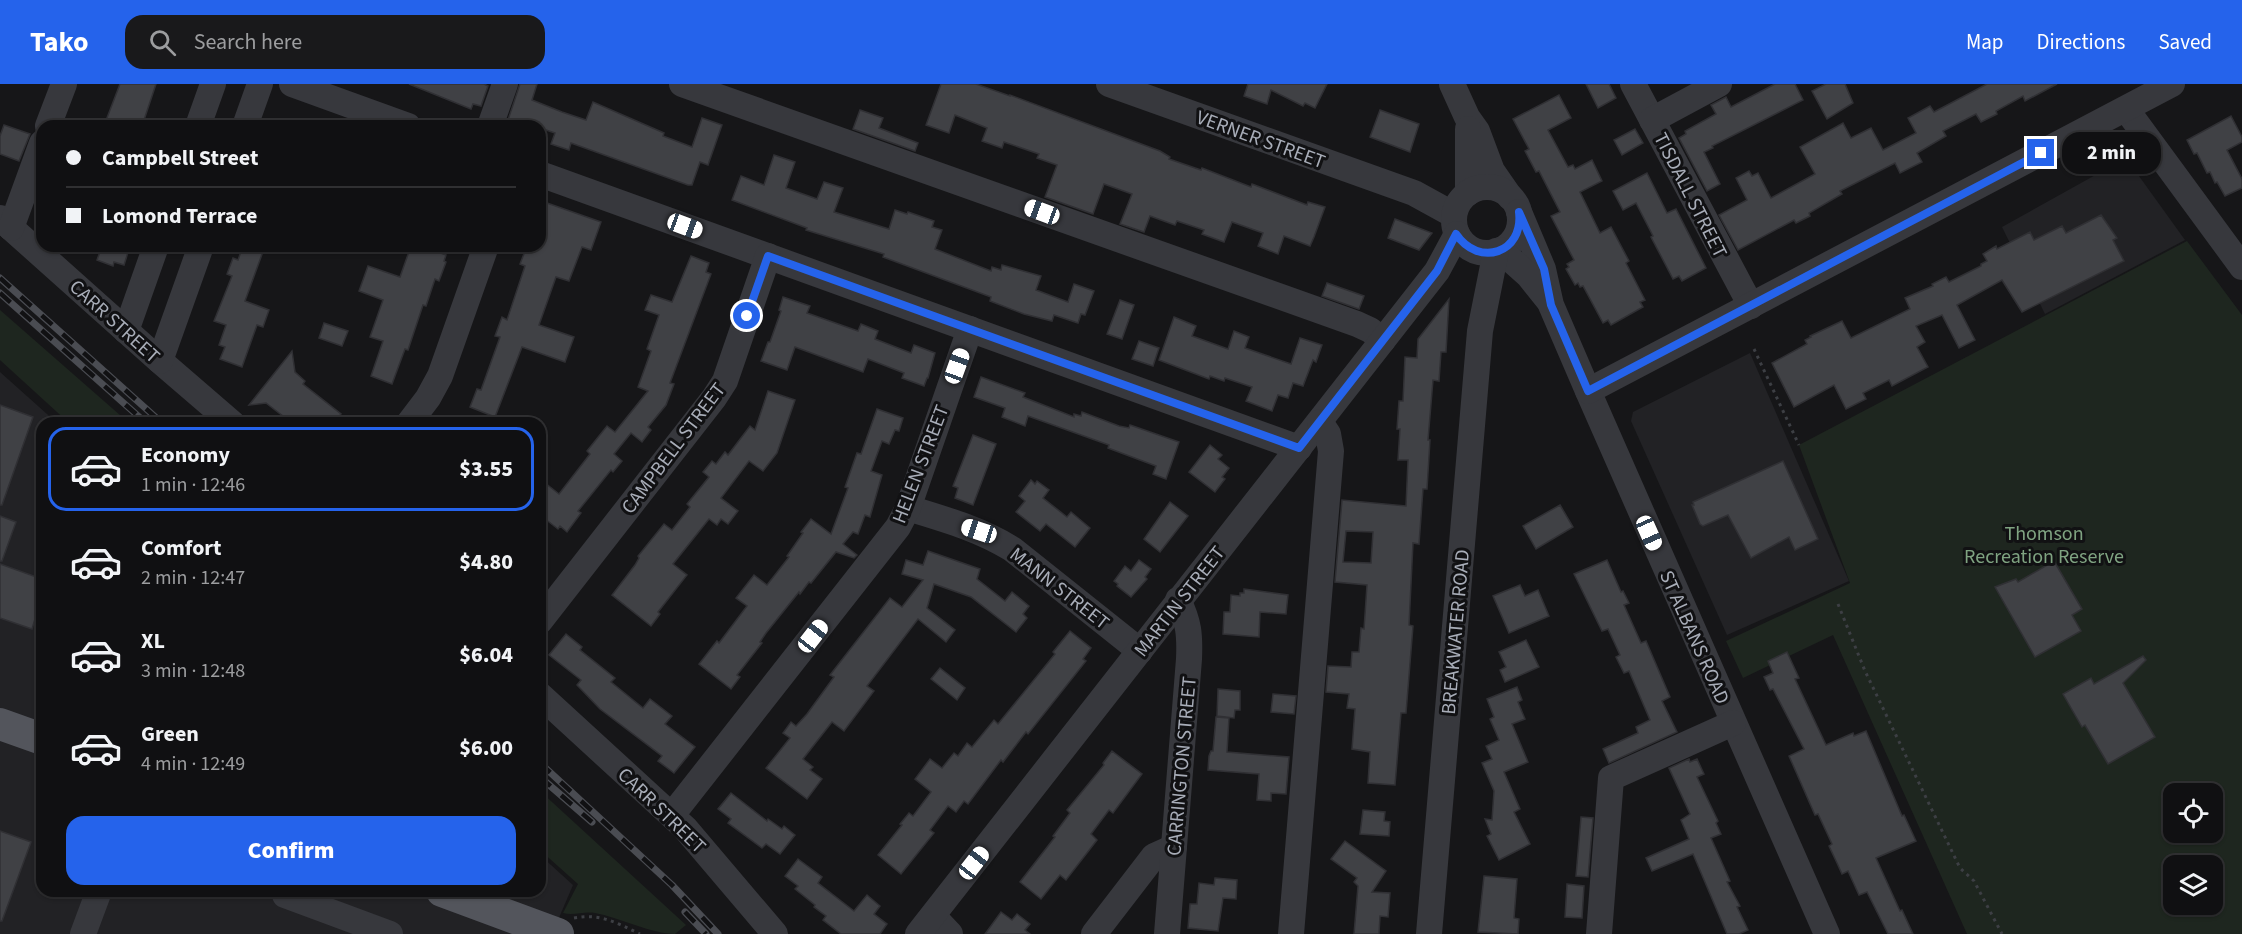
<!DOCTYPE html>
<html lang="en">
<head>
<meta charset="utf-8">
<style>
  body { margin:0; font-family:"Source Sans 3",sans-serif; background:#19191b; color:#f1f3f6; height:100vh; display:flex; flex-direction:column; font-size:22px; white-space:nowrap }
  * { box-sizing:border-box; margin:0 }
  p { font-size:20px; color:#9c9d9f }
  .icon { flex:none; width:33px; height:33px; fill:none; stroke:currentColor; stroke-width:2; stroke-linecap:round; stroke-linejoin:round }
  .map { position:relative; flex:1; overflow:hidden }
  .side { position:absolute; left:36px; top:333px; width:510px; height:480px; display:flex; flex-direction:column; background:#101012; border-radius:18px; box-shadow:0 2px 4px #0004,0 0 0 2px #303032 }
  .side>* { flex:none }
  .guide { position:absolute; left:36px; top:36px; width:510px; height:132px; border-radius:18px; box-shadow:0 2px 4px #0004,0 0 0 2px #303032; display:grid; align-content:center; height:132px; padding:0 30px; background:#101012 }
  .controls { position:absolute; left:2163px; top:699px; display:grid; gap:12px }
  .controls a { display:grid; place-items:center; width:60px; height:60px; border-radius:12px; background:#101012; box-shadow:0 2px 4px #0004,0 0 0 2px #303032; font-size:30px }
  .end { position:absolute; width:27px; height:27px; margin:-14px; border:8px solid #2563eb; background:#fff; box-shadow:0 0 0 3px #fff }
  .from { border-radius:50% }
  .bubble { position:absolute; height:42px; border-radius:18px; background:#101012; box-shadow:0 2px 4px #0004,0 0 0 2px #303032; font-size:20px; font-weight:800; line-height:42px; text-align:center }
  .car { position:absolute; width:18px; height:36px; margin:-18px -9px; border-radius:8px; box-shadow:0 0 4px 2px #0007; background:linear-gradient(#fff 24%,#345 0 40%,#fff 0 76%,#345 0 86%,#fff 0) }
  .guide b { display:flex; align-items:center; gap:21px; height:57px; font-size:22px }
  .guide b+b { border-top:2px solid #303032 }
  .guide i { width:15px; height:15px; background:#f1f3f6 }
  ul { padding:10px 0 0; list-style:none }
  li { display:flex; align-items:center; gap:18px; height:84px; margin:0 12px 9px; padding:0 18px; border:3px solid transparent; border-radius:18px }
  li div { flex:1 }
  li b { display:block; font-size:22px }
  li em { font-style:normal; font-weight:800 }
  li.selected { border-color:#2563eb }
  li>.icon { width:54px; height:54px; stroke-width:1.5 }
  .primary-button { display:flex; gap:12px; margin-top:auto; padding:12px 30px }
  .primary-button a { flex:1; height:69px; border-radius:18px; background:#2563eb; color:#fff; font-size:24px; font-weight:800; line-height:69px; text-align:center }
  header { display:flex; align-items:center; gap:36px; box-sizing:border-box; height:84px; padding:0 30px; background:#2563eb; color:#fff }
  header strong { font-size:28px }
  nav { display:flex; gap:33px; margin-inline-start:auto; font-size:21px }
  .search { width:420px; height:54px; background:#19191b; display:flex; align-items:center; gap:15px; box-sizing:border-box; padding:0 21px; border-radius:18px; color:#9c9d9f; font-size:22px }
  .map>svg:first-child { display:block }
</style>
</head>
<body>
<header>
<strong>Tako</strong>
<div class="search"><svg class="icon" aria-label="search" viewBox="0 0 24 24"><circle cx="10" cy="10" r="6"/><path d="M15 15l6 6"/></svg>Search here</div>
<nav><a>Map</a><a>Directions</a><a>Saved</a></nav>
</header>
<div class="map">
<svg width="2242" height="850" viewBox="0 0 2242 850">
  <rect width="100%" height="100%" fill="#161618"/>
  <g fill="#222225">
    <polygon points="2126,74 2185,156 2045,230 2002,143"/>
    <polygon points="1750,269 1849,497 1727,551 1631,337 1633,328"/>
    <polygon points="0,288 57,339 42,339 42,807 540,807 540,771 573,801 552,850 0,850"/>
  </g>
  <g fill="#1e261f" fill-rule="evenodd">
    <path d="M2187 157 2242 231V850H1967L1833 551 1743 594 1726 557 1850 499 1799 361ZM2174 710H2212V748H2174ZM2174 782H2212V820H2174Z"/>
    <polygon points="0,226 129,339 69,339 0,276"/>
    <path d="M540 707 686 841C683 843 678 848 675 850 652 850 618 833 595 829 584 827 574 832 563 829L578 800 540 766Z"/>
  </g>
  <g fill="#404145" stroke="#303034" stroke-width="1.5" fill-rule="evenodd">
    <polygon points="120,0 156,0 142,42 113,42 105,39"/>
    <polygon points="409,0 484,0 488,2 481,22 473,20 471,25"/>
    <polygon points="520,0 537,0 532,16 562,28 586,36 593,18 664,49 663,52 692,63 702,34 722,41 708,81 700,78 692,101 688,101 571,59 569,66 551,60 555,49 540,44 540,42 506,42"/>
    <polygon points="941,0 976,0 1010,12 1010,11 1160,67 1170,73 1169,75 1201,86 1202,84 1251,103 1252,100 1307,121 1308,118 1325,123 1314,153 1310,162 1284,152 1278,170 1258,162 1263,149 1232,138 1224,158 1202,150 1204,146 1177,137 1175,141 1150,132 1144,148 1120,140 1132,110 1104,100 1093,130 1045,113 1057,81 1037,74 1039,70 1004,58 1002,64 982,57 987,44 955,31 949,49 926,41"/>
    <polygon points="1248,0 1327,0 1315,24 1305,19 1303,22 1271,6 1267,20 1244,12"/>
    <polygon points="1586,0 1609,0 1616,14 1598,24"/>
    <polygon points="1775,0 1795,0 1803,16 1712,62 1713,64 1704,68 1720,100 1707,107 1679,54 1686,50 1685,47 1716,30 1711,21 1726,13 1731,23"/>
    <polygon points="1826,0 1845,0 1853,19 1827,35 1812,7"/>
    <polygon points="1987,0 2057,0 2025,17 2023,12 1996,27 1997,30 1981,38 1976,30 1943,47 1946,52 1917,69 1922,78 1900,89 1895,79 1840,107 1842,110 1809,129 1810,132 1796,139 1794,136 1738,166 1719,131 1747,116 1736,94 1749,87 1752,92 1758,89 1771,114 1815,90 1800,63 1843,39 1851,54 1871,44 1883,66 1916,49 1908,34 1930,22 1934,28"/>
    <polygon points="1559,11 1571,34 1548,46 1568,83 1573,81 1575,85 1592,76 1602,97 1580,108 1600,149 1611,143 1629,177 1626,179 1645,216 1640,218 1643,223 1611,241 1608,236 1603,239 1583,202 1580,203 1578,199 1575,201 1566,185 1569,183 1567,180 1574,176 1551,132 1560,128 1539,87 1536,88 1525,67 1529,65 1513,35"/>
    <polygon points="860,26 883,34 879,44 918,59 915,67 853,45"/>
    <polygon points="1380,26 1419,40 1410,68 1370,53"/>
    <polygon points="2231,32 2242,53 2242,58 2227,66 2242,95 2242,104 2225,112 2217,98 2215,99 2210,88 2207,89 2197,69 2194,70 2187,56"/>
    <polygon points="4,41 30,50 19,77 0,70 0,52"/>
    <polygon points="1635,45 1643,59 1622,71 1614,56"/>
    <polygon points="774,71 795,78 786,104 817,115 824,98 843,104 834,128 889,145 895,126 907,130 908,128 934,137 932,143 942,146 935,165 991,187 992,183 1001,186 1002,181 1041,192 1036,206 1068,218 1074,200 1094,207 1085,231 1081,230 1078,239 1054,231 1052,237 1024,230 990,217 991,213 883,173 884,170 806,146 807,144 732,116 741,92 764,101"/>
    <polygon points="1647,89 1667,129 1676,125 1706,184 1682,197 1679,192 1673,195 1651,153 1653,152 1636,119 1623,126 1613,107"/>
    <polygon points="547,119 601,138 591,166 582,163 569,197 556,193 539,241 574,253 565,278 522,263 495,333 470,323 477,305 481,306 500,253 495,252 502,233 507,236 525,182 520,180 527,162 540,162 540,140"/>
    <polygon points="2101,131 2117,154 2113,156 2124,177 2022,228 2002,196 1957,221 1975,256 1959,264 1942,231 1916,242 1925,258 1917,263 1928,283 1892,302 1889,296 1863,309 1866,315 1846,325 1834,301 1794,323 1772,279 1807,260 1805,256 1811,253 1810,252 1842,237 1851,254 1910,225 1905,214 1933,202 1932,200 1946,193 1949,198 1981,182 1981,180 1987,177 1983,170 1996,162 1997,165 2030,148 2034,156 2062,142 2066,149"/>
    <polygon points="1395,135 1432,149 1419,166 1388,154"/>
    <polygon points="102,162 130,162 124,181 114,178 113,182 97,176"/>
    <polygon points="243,162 265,162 245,217 269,226 263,243 257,241 242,283 220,275 225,263 219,261 226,241 214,237 232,192 227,190 233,174 238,176"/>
    <polygon points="411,162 422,162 446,171 444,177 446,178 439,197 435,195 426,222 423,221 408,266 405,265 392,300 371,292 383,257 370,253 383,216 359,207 368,182 400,193"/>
    <polygon points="691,172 709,179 706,188 711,190 670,299 674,300 666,321 648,343 651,346 642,358 631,349 614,370 622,377 613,388 611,386 578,427 581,429 567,448 560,442 558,445 540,431 540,395 559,410 590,370 587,367 607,342 615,348 648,307 638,303 651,267 647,265 659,231 645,226 651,211 672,218"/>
    <polygon points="1327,199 1364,212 1359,225 1322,212"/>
    <polygon points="783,213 810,222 807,229 858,247 861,240 878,247 875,255 911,269 914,261 935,269 928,294 927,294 924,302 902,294 904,289 868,275 863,288 795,263 787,286 761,277 768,258 770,258 781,227 779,226"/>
    <path d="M1449 215 1446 268H1441L1439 297 1433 296 1428 356H1430L1427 405H1423L1419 460 1413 459 1409 541 1413 542 1406 629H1401L1395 701 1368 699 1370 668 1352 665 1355 625 1347 624 1349 610 1326 608 1328 582 1351 583 1352 568H1359L1361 544 1364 545 1367 501 1335 498 1342 416 1406 422 1408 376H1398L1400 345H1397L1399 317H1403L1405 273 1417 274 1418 255ZM1346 447 1373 448 1371 479 1343 478Z"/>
    <polygon points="1120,216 1134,221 1122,255 1107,250"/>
    <polygon points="1174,233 1196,242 1192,252 1228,265 1234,247 1249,253 1245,264 1291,280 1300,254 1322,261 1316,278 1313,276 1303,302 1293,299 1288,314 1278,311 1272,327 1246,317 1252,303 1225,294 1224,297 1210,292 1209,295 1159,276"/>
    <polygon points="324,239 348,247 342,262 319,254"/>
    <polygon points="1139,257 1159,264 1153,282 1132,275"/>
    <polygon points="292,267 295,288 305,297 303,300 341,330 334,339 292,339 266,319 249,321"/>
    <polygon points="981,293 1025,309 1023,313 1074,333 1074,330 1081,332 1082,328 1119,342 1129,344 1130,341 1179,358 1166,395 1153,390 1156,382 1108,364 1109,361 1028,332 1025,342 1002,333 1005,324 974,313"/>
    <polygon points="768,307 795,316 777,369 763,387 749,377 721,414 738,427 728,440 721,435 717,441 709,435 673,480 687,491 658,528 660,530 651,542 612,511 635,481 639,474 638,472 664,440 672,446 690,423 687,420 709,393 703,388 712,377 716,380 725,368 728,371 750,342 755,346"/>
    <polygon points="0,321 33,333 2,421 0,421"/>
    <polygon points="877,325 903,334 899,347 895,346 889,360 882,357 871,387 882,391 870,433 865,431 858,450 853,448 843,460 857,471 854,474 836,468 811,499 809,498 800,510 799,508 766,549 760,558 762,559 737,591 740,593 731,605 699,580 717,557 719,559 747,522 736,514 754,491 767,501 789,473 787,472 803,449 801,448 811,435 831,450 848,404 845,403 857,369 861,370"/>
    <polygon points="973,351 996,360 973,421 955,414 958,404 953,402"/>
    <polygon points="1210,361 1222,371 1218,375 1229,384 1222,393 1225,395 1215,408 1189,388"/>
    <polygon points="1783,377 1818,455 1795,466 1789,453 1751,474 1728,431 1703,442 1700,440 1692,421 1694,421 1693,418"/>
    <polygon points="1031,396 1035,400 1037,397 1049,406 1043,414 1067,433 1071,428 1090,444 1075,463 1046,440 1040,447 1016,428 1025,417 1019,412"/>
    <polygon points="1170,418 1188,432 1160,468 1144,455"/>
    <polygon points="1560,421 1573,443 1536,465 1523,442"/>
    <polygon points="0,432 16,438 2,477 0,477"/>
    <polygon points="928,467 980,485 977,495 1005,517 1012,508 1029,522 1023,530 1027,534 1016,548 971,513 934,500 927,524 955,546 946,558 918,535 867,602 874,607 844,647 832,638 803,675 813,683 810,686 822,695 807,715 766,684 790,654 783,649 791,638 796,642 807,630 834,593 830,591 890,514 902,523 923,496 902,490 906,476 923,481"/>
    <polygon points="1139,476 1151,485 1145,493 1147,495 1131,513 1117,502 1118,500 1114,497 1125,482 1131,487"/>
    <polygon points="1607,476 1621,508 1623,507 1629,519 1624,521 1641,559 1646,557 1670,613 1662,617 1677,648 1609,679 1603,665 1638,649 1636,643 1650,636 1629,587 1624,589 1616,573 1620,571 1608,545 1602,547 1574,490"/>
    <polygon points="2054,477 2082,525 2072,531 2081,547 2035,573 1995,503 2016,495 2018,498"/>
    <polygon points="0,480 42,495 42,537 35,535 32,545 0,534"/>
    <polygon points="1520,501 1525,512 1538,506 1549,532 1509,549 1493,512"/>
    <polygon points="1244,505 1288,511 1286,530 1260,528 1259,553 1223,550 1224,528 1230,528 1231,511 1240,512 1240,509 1244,509"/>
    <polygon points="1070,547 1091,564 1083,575 1086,577 1028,650 1026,648 1003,678 1001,676 968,720 964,717 956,728 948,722 930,746 934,749 901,790 878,771 902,741 900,740 909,729 913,732 931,708 915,695 930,675 942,684 954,669 958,672 967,659 972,663 994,636 998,640 1055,570 1053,568"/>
    <polygon points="566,550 582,563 580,566 615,594 611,598 643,624 650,615 672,632 665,640 695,663 674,689 658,677 662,672 600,625 577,601 581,596 549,571"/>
    <polygon points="1526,556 1539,583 1505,598 1500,586 1506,583 1499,568"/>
    <polygon points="1787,568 1799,594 1795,595 1826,661 1853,649 1854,652 1866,647 1902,732 1904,731 1916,757 1876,774 1900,827 1902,826 1913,850 1888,850 1867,808 1859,811 1848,787 1842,790 1837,779 1829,762 1832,760 1818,730 1815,731 1789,672 1804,665 1773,605 1770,606 1764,593 1773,589 1768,577"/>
    <polygon points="2143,572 2146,576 2123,599 2155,653 2108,680 2085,641 2082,643 2063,610 2091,594 2094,600"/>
    <polygon points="940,584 965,604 957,616 931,595"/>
    <polygon points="1517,603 1522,616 1518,618 1525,635 1512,640 1528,678 1504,688 1520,725 1514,728 1530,760 1499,776 1487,752 1491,750 1485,735 1492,736 1494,707 1482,679 1492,675 1486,662 1499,656 1490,635 1494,633 1487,615"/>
    <polygon points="1218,605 1240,607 1240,626 1235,626 1234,634 1217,632"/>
    <polygon points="1273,610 1296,612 1294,630 1271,628"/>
    <polygon points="1216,633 1229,634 1227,668 1289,673 1286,710 1271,709 1271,717 1257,716 1259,690 1208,686 1209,672 1211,667 1213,667"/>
    <polygon points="1112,667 1142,690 1113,729 1109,726 1091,750 1097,756 1066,796 1060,791 1041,815 1020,798 1055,753 1053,752 1070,729 1067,726 1104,681 1103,679"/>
    <polygon points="1689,675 1690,678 1697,675 1704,690 1697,693 1718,737 1716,739 1721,750 1711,754 1730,797 1727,798 1740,822 1737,823 1748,846 1739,850 1727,850 1693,770 1652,787 1646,774 1689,755 1681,736 1690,730 1669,684"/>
    <polygon points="731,709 767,737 768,735 782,745 784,742 795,751 780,770 766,760 762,764 728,739 731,735 718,725"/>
    <polygon points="1363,726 1385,728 1384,737 1390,738 1389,752 1360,750"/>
    <polygon points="1581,733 1593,734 1588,793 1576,792"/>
    <polygon points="0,747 31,758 2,837 0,837"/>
    <polygon points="1345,757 1386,787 1372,808 1390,809 1388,833 1380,832 1379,850 1354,850 1358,802 1354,798 1357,794 1331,775"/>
    <polygon points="798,775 822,793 818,799 854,827 867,811 880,822 874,830 887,840 880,850 841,850 823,836 826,832 814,823 815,821 795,805 798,802 785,792"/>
    <polygon points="1484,792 1517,795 1514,834 1519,835 1518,850 1478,848"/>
    <polygon points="1215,794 1237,796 1236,815 1223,814 1218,847 1188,844 1190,820 1197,820 1199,799 1214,801"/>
    <polygon points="1567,800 1584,802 1582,834 1565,833"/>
    <polygon points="1001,828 1012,836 1017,830 1030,840 1025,846 1030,850 985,850"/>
  </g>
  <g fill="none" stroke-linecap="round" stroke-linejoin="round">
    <g stroke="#3d3f44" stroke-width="3" stroke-dasharray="3 4.5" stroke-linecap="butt">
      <polyline points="2122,70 2131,66"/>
      <polyline points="1754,265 1799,361"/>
      <polyline points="1838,520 1865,587 1960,784 1974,797 2002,850"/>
      <path d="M574 834C600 829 617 839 640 850"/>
    </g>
    <g stroke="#37383d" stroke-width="26">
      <polyline points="292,0 408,42"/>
      <polyline points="682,0 1357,240 1370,246 1383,256"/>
      <polyline points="1109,0 1414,109 1454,131"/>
      <polyline points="1452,0 1467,33 1477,47 1492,87 1510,113"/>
      <polyline points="1633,0 1751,222"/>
      <polyline points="2126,25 2242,183"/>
      <polyline points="1652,36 1719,0"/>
      <polyline points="48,42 64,0"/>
      <polyline points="198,42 213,0"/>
      <polyline points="245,42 260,0"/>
      <polyline points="490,42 505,0"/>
      <polyline points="1468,45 1468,109"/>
      <polyline points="540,90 1299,364"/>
      <circle cx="1487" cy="136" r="33"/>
      <polyline points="1519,128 1543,185 1551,221 1588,307 1827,850"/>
      <polyline points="0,134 160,277 232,339"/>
      <polyline points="11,144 42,59"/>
      <polyline points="1500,166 1528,191 1548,216"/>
      <polyline points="126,247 156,162"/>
      <polyline points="160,277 201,162"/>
      <polyline points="1588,307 2172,0"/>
      <polyline points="409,339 428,314 440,292 486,162"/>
      <path d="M908 424C944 435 980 445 1012 465L1140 567"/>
      <polyline points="540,537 714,314 725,297 768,172"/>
      <polyline points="540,611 685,744 775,850"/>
      <polyline points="672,731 898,443 908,424 970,245"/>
      <polyline points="285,811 390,850"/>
      <polyline points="933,832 950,850"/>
      <polyline points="83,850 99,807"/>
      <polyline points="918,850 1437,187 1457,150"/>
      <polyline points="1094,850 1154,772 1174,763"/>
      <path d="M1167 850 1189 575C1190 551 1189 538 1178 516"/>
      <polyline points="1291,850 1331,367 1328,350 1320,338"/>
      <polyline points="1429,850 1480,247 1496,167"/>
      <polyline points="1599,850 1611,694 1733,639"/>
    </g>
    <g stroke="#53555c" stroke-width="32">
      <polyline points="0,640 42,655"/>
      <polyline points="442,807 558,850"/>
    </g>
    <g stroke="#4a4c52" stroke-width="7">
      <g id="rail">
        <polyline points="0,194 162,339"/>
        <polyline points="0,209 146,339"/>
        <polyline points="540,679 672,801 718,850"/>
        <polyline points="540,693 592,738"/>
        <polyline points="685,828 706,850"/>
      </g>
    </g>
    <use href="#rail" stroke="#111113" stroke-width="4.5" stroke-dasharray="14" stroke-linecap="butt"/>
  </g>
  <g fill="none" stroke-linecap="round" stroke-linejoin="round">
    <path stroke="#2563eb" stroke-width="8" d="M747 232 768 172 1299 364 1437 187 1456 150C1479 184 1524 169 1519 128L1544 185 1551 221 1588 307 2041 69"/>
  </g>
  <g text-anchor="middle" stroke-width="6" stroke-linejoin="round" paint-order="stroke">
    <g font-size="20" fill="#a8adb8" stroke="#111113">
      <text transform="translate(1261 55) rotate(20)" y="7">VERNER STREET</text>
      <text transform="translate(1691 111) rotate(63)" y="7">TISDALL STREET</text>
      <text transform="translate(115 237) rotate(42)" y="7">CARR STREET</text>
      <text transform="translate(673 364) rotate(-53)" y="7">CAMPBELL STREET</text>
      <text transform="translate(920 380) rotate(-69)" y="7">HELEN STREET</text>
      <text transform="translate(1060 504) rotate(38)" y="7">MANN STREET</text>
      <text transform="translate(1179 517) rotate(-52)" y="7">MARTIN STREET</text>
      <text transform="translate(1455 548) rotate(-85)" y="7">BREAKWATER ROAD</text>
      <text transform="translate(1695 553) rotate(66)" y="7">ST ALBANS ROAD</text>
      <text transform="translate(1181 682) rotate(-85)" y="7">CARRINGTON STREET</text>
      <text transform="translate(662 726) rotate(44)" y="7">CARR STREET</text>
    </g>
    <g font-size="20" fill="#7fa381" stroke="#111113">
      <text x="2044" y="456">Thomson<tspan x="2044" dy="23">Recreation Reserve</tspan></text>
    </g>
  </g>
</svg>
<div class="controls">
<a><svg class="icon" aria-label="locate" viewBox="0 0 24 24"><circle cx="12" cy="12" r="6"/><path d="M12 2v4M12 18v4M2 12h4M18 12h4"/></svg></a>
<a><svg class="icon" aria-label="layers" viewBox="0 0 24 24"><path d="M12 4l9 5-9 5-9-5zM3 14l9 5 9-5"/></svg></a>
</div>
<i class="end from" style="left:747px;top:232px"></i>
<i class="end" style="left:2041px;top:69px"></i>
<div class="bubble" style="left:2062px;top:48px;width:99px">2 min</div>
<i class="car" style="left:1042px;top:128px;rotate:290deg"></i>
<i class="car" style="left:685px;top:142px;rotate:110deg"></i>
<i class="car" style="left:957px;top:282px;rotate:20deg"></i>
<i class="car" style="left:979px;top:447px;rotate:288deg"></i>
<i class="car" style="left:1649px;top:449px;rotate:156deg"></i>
<i class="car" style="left:813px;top:552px;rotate:38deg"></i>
<i class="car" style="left:974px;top:779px;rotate:38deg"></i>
<div class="guide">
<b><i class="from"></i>Campbell Street</b>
<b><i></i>Lomond Terrace</b>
</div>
<section class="side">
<ul>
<li class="selected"><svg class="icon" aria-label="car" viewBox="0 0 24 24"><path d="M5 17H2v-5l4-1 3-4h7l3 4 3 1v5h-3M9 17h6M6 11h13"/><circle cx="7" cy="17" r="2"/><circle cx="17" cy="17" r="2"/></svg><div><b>Economy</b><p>1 min · 12:46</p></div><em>$3.55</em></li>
<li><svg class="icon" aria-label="car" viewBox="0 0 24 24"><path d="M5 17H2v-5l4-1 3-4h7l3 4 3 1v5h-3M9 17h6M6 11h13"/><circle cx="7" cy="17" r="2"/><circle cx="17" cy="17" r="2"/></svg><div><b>Comfort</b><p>2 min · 12:47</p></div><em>$4.80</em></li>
<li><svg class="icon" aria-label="car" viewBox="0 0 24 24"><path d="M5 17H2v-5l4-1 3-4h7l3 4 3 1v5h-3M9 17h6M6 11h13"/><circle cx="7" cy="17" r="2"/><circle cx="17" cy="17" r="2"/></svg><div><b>XL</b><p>3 min · 12:48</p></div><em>$6.04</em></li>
<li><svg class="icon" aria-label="car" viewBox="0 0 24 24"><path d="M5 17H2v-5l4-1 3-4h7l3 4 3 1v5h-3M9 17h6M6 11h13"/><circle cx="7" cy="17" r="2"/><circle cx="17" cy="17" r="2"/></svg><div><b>Green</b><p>4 min · 12:49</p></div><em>$6.00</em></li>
</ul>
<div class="primary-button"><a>Confirm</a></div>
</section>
</div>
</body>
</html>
